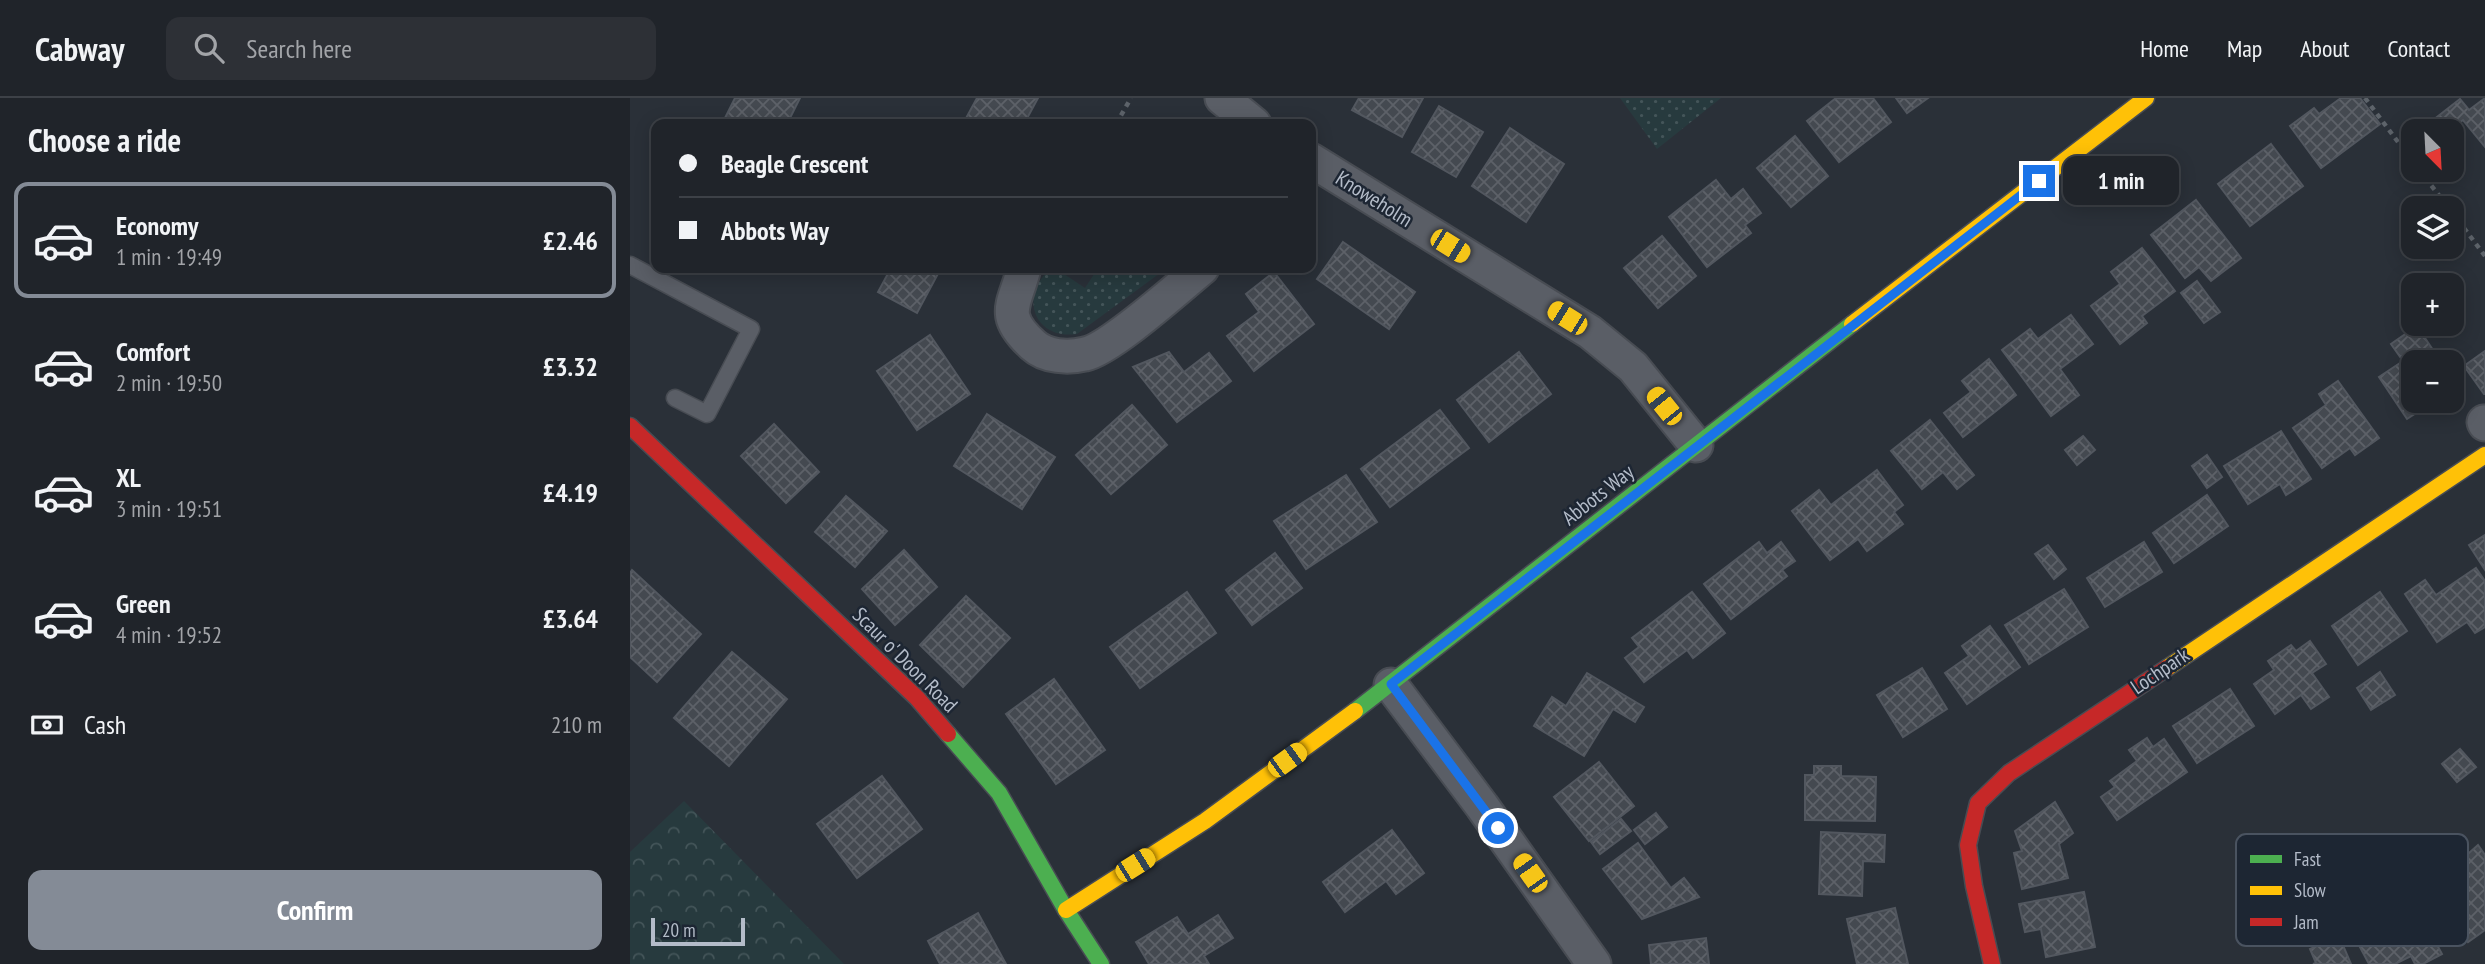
<!DOCTYPE html>
<html lang="en">
<head>
<meta charset="utf-8">
<style>
  body { margin:0; font-family:"PT Sans Narrow",sans-serif; background:#2d3036; color:#f1f3f6; height:100vh; display:flex; flex-direction:column; font-size:26px; white-space:nowrap }
  * { box-sizing:border-box; margin:0 }
  p { font-size:23px; color:#a2a4a8 }
  .icon { flex:none; width:38px; height:38px; fill:none; stroke:currentColor; stroke-width:2; stroke-linecap:round; stroke-linejoin:round }
  .map { position:relative; flex:1; overflow:hidden }
  .drawer { display:flex; flex-direction:column; background:#20242a; width:630px }
  .drawer>* { flex:none }
  .top-card { position:absolute; left:21px; top:21px; width:665px; height:154px; border-radius:14px; box-shadow:0 4px 18px #0003,0 0 0 2px #3d4147; display:grid; align-content:center; height:154px; padding:0 28px; background:#20242a }
  .needle { width:46px; rotate:156deg }
  .fabs { position:absolute; left:1771px; top:21px; display:grid; gap:14px }
  .fabs a { display:grid; place-items:center; width:63px; height:63px; border-radius:14px; background:#20242a; box-shadow:0 4px 18px #0003,0 0 0 2px #3d4147; font-size:35px }
  .scale { position:absolute; left:21px; bottom:18px; width:94px; box-sizing:border-box; padding-left:7px; border:4px solid #b4bcc9; border-top:0; font-size:19px; line-height:24px; white-space:nowrap; color:#b4bcc9; -webkit-text-stroke:5px #1d2633; paint-order:stroke }
  .end { position:absolute; width:32px; height:32px; margin:-16px; border:9px solid #1a73e8; background:#fff; box-shadow:0 0 0 4px #fff }
  .from { border-radius:50% }
  .bubble { position:absolute; height:49px; border-radius:14px; background:#20242a; box-shadow:0 4px 18px #0003,0 0 0 2px #3d4147; font-size:23px; font-weight:600; line-height:49px; text-align:center }
  .car { position:absolute; width:21px; height:42px; margin:-21px -10px; border-radius:9px; box-shadow:0 0 5px 2px #0007; background:linear-gradient(#f5c518 24%,#345 0 40%,#f5c518 0 76%,#345 0 86%,#f5c518 0) }
  .top-card b { display:flex; align-items:center; gap:24px; height:66px; font-size:26px }
  .top-card b+b { border-top:2px solid #3d4147 }
  .top-card i { width:18px; height:18px; background:#f1f3f6 }
  ul { padding:0; list-style:none }
  li { display:flex; align-items:center; gap:21px; height:116px; margin:0 14px 10px; padding:0 14px; border:4px solid transparent; border-radius:14px }
  li div { flex:1 }
  li b { display:block; font-size:26px }
  li em { font-style:normal; font-weight:600 }
  li.on { border-color:#848b96 }
  li>.icon { width:63px; height:63px; stroke-width:1.5 }
  h2 { padding:0 28px; font-size:32px; line-height:84px }
  .pay { display:flex; align-items:center; gap:18px; height:77px; padding:0 28px; font-size:26px }
  .pay p { margin-inline-start:auto }
  .button { display:flex; gap:14px; margin-top:auto; padding:14px 28px }
  .button a { flex:1; height:80px; border-radius:14px; background:#848b96; color:#fff; font-size:28px; font-weight:600; line-height:80px; text-align:center }
  header { display:flex; align-items:center; gap:42px; box-sizing:border-box; height:98px; padding:0 35px; background:#20242a; border-bottom:2px solid #3d4147 }
  header strong { font-size:33px }
  nav { display:flex; gap:38px; margin-inline-start:auto; font-size:24px }
  .search { width:490px; height:63px; background:#2d3036; display:flex; align-items:center; gap:18px; box-sizing:border-box; padding:0 24px; border-radius:14px; color:#a2a4a8; font-size:26px }
  main { display:flex; flex:1; min-height:0 }
  .map>svg:first-child { display:block }
</style>
</head>
<body>
<header>
<strong>Cabway</strong>
<div class="search"><svg class="icon" aria-label="search" viewBox="0 0 24 24"><circle cx="10" cy="10" r="6"/><path d="M15 15l6 6"/></svg>Search here</div>
<nav><a>Home</a><a>Map</a><a>About</a><a>Contact</a></nav>
</header>
<main>
<section class="drawer">
<h2>Choose a ride</h2>
<ul>
<li class="on"><svg class="icon" aria-label="car" viewBox="0 0 24 24"><path d="M5 17H2v-5l4-1 3-4h7l3 4 3 1v5h-3M9 17h6M6 11h13"/><circle cx="7" cy="17" r="2"/><circle cx="17" cy="17" r="2"/></svg><div><b>Economy</b><p>1 min · 19:49</p></div><em>£2.46</em></li>
<li><svg class="icon" aria-label="car" viewBox="0 0 24 24"><path d="M5 17H2v-5l4-1 3-4h7l3 4 3 1v5h-3M9 17h6M6 11h13"/><circle cx="7" cy="17" r="2"/><circle cx="17" cy="17" r="2"/></svg><div><b>Comfort</b><p>2 min · 19:50</p></div><em>£3.32</em></li>
<li><svg class="icon" aria-label="car" viewBox="0 0 24 24"><path d="M5 17H2v-5l4-1 3-4h7l3 4 3 1v5h-3M9 17h6M6 11h13"/><circle cx="7" cy="17" r="2"/><circle cx="17" cy="17" r="2"/></svg><div><b>XL</b><p>3 min · 19:51</p></div><em>£4.19</em></li>
<li><svg class="icon" aria-label="car" viewBox="0 0 24 24"><path d="M5 17H2v-5l4-1 3-4h7l3 4 3 1v5h-3M9 17h6M6 11h13"/><circle cx="7" cy="17" r="2"/><circle cx="17" cy="17" r="2"/></svg><div><b>Green</b><p>4 min · 19:52</p></div><em>£3.64</em></li>
</ul>
<div class="pay"><svg class="icon" aria-label="cash" viewBox="0 0 24 24"><path d="M3 7h18v10H3z"/><circle cx="12" cy="12" r="2"/></svg>Cash<p>210 m</p></div>
<div class="button"><a>Confirm</a></div>
</section>
<div class="map">
<svg width="1855" height="866" viewBox="0 0 1855 866">
  <defs>
    <pattern id="grass-dots" width="8" height="8" patternUnits="userSpaceOnUse" patternTransform="scale(1.75)"><rect width="8" height="8" fill="#273a3e"/><path d="M2 2h.1M6 6h.1" fill="none" stroke="#445559" stroke-width="1.8" stroke-linecap="round"/></pattern>
    <pattern id="forest-crowns" width="20" height="18" patternUnits="userSpaceOnUse" patternTransform="scale(1.75)"><rect width="20" height="18" fill="#273a3e"/><path d="M2 6a3 3 0 1 1 6 0M12 15a3 3 0 1 1 6 0" fill="none" stroke="#445559"/></pattern>
    <pattern id="building-cross-hatch" width="8" height="8" patternUnits="userSpaceOnUse" patternTransform="scale(1.75)"><rect width="8" height="8" fill="#444950"/><path d="M0 0l8 8M0 8l8-8" fill="none" stroke="#5d6168"/></pattern>
  </defs>
  <rect width="100%" height="100%" fill="#2a3038"/>
  <g fill="url(#grass-dots)">
    <polygon points="990,0 1091,0 1027,51"/>
    <path d="M468 170H537L447 236C405 242 389 200 419 172L434 176 455 190Z"/>
  </g>
  <polygon fill="url(#forest-crowns)" points="54,703 214,866 0,866 0,754"/>
  <g fill="url(#building-cross-hatch)" stroke="#52575f" stroke-width="2">
    <polygon points="105,0 170,0 157,26 92,26"/>
    <polygon points="347,0 408,0 394,26 342,26 335,22"/>
    <polygon points="729,0 793,0 772,39 722,12"/>
    <polygon points="1206,0 1243,0 1261,24 1209,64 1177,23"/>
    <polygon points="1266,0 1298,0 1277,15"/>
    <polygon points="1711,0 1730,0 1750,26 1691,70 1660,28 1684,10 1689,16"/>
    <polygon points="1855,0 1855,49 1833,22 1818,33 1789,33 1830,1 1839,12"/>
    <polygon points="809,8 853,34 826,79 782,54"/>
    <polygon points="880,30 934,66 896,124 842,88"/>
    <polygon points="1165,38 1198,78 1161,109 1127,70"/>
    <polygon points="1641,46 1673,88 1620,128 1588,86"/>
    <polygon points="1086,82 1101,101 1113,91 1131,115 1115,127 1121,135 1077,169 1039,119"/>
    <polygon points="1566,102 1611,160 1581,183 1569,169 1555,180 1521,137"/>
    <polygon points="1032,138 1066,178 1028,210 994,170"/>
    <polygon points="713,144 785,194 759,231 687,181"/>
    <polygon points="1512,150 1545,193 1512,218 1517,225 1490,246 1461,208 1490,186 1481,174"/>
    <polygon points="261,170 311,170 287,215 248,194"/>
    <polygon points="644,174 684,226 624,273 597,238 629,214 616,196"/>
    <polygon points="1567,183 1590,214 1574,225 1551,195"/>
    <polygon points="1441,217 1463,246 1430,271 1449,297 1421,318 1372,252 1400,231 1408,241"/>
    <polygon points="1787,228 1811,264 1783,264 1783,303 1805,303 1777,321 1749,279 1773,263 1761,246"/>
    <polygon points="300,237 340,296 287,332 247,273"/>
    <polygon points="1855,253 1855,296 1854,296 1834,268"/>
    <polygon points="539,254 554,274 579,255 601,283 547,324 503,269"/>
    <polygon points="889,254 921,296 859,344 827,302"/>
    <polygon points="1359,261 1386,297 1333,339 1314,315 1341,294 1332,283"/>
    <polygon points="1708,283 1749,340 1725,357 1720,350 1692,370 1663,330 1696,307 1689,296"/>
    <polygon points="502,307 537,347 481,396 446,357"/>
    <polygon points="810,312 839,350 760,409 731,371"/>
    <polygon points="357,316 425,359 392,411 324,368"/>
    <polygon points="1300,322 1344,377 1327,391 1313,374 1292,391 1261,353"/>
    <polygon points="144,326 189,374 156,405 111,358"/>
    <polygon points="1651,333 1681,381 1656,397 1650,386 1618,406 1594,368"/>
    <polygon points="1453,338 1465,352 1447,367 1435,352"/>
    <polygon points="1577,357 1592,379 1577,390 1562,368"/>
    <polygon points="1247,372 1273,407 1264,414 1273,426 1237,453 1228,441 1200,462 1162,413 1189,392 1201,407"/>
    <polygon points="716,377 747,424 676,471 644,423"/>
    <polygon points="1577,397 1598,428 1544,465 1523,435"/>
    <polygon points="216,398 257,433 225,469 185,434"/>
    <polygon points="1855,437 1855,472 1839,447"/>
    <polygon points="1129,444 1137,455 1151,444 1165,463 1152,472 1157,478 1101,521 1074,486"/>
    <polygon points="1514,444 1532,474 1475,509 1457,480"/>
    <polygon points="1418,447 1436,471 1424,481 1405,456"/>
    <polygon points="274,452 307,489 265,527 232,491"/>
    <polygon points="645,455 672,490 622,527 596,492"/>
    <polygon points="1846,470 1855,483 1855,529 1845,535 1837,524 1807,544 1775,496 1795,482 1806,497"/>
    <polygon points="2,472 71,536 27,584 0,559 0,475"/>
    <polygon points="1434,491 1458,529 1399,566 1375,527"/>
    <polygon points="557,494 586,535 510,590 480,549"/>
    <polygon points="1062,494 1095,535 1063,560 1057,552 1014,584 995,560 1009,549 1002,540"/>
    <polygon points="1750,494 1777,533 1728,567 1702,528"/>
    <polygon points="336,498 380,540 333,589 290,547"/>
    <polygon points="1360,528 1390,569 1337,606 1315,575 1339,558 1332,548"/>
    <polygon points="1680,543 1696,566 1682,575 1699,599 1681,611 1671,597 1645,616 1624,586 1644,572 1638,563 1661,547 1666,553"/>
    <polygon points="102,554 157,601 99,668 44,620"/>
    <polygon points="1292,570 1317,611 1273,639 1247,597"/>
    <polygon points="1750,574 1765,597 1741,612 1727,590"/>
    <polygon points="957,575 1014,609 1005,624 983,611 954,658 904,628 922,599 936,608"/>
    <polygon points="424,581 475,652 426,686 376,616"/>
    <polygon points="1600,591 1624,628 1567,665 1543,628"/>
    <polygon points="1517,640 1523,649 1534,641 1557,674 1487,722 1471,699 1485,689 1480,683 1507,663 1499,652"/>
    <polygon points="1830,651 1846,669 1827,684 1812,666"/>
    <polygon points="969,664 1004,708 959,743 924,699"/>
    <polygon points="1184,668 1211,668 1211,678 1246,679 1245,723 1175,722 1175,677 1184,677"/>
    <polygon points="252,678 292,731 227,780 187,726"/>
    <polygon points="1425,704 1443,735 1429,746 1438,780 1392,791 1384,755 1392,753 1385,733"/>
    <polygon points="1026,715 1037,729 1015,746 1004,732"/>
    <polygon points="991,721 1001,733 970,756 961,744"/>
    <polygon points="762,732 794,775 766,796 756,783 715,814 693,784"/>
    <polygon points="1191,734 1255,737 1254,764 1233,763 1232,798 1189,796"/>
    <polygon points="1827,739 1839,755 1848,747 1855,757 1855,832 1838,844 1815,812 1837,797 1806,754"/>
    <polygon points="1008,745 1041,790 1054,780 1069,799 1012,821 973,771"/>
    <polygon points="1771,762 1789,796 1782,800 1812,856 1793,866 1785,866 1781,858 1765,866 1739,866 1723,836 1733,830 1724,814 1761,795 1749,774"/>
    <polygon points="1454,794 1465,849 1416,859 1411,831 1395,834 1389,806"/>
    <polygon points="1265,810 1278,866 1227,866 1217,821"/>
    <polygon points="348,815 376,866 310,866 298,843"/>
    <polygon points="588,817 603,840 574,858 579,866 519,866 506,844 547,819 558,836"/>
    <polygon points="1709,838 1721,866 1683,866 1686,865 1680,851"/>
    <polygon points="1076,840 1079,866 1021,866 1019,847"/>
  </g>
  <g fill="none" stroke-linecap="round" stroke-linejoin="round">
    <g stroke="#484c53" stroke-width="19">
      <polyline id="lane" points="0,167 121,231 77,316 45,300"/>
    </g>
    <g stroke="#484c53" stroke-width="37">
      <g id="street">
        <polyline points="592,0 624,26"/>
        <polyline points="681,62 960,234 1003,269 1066,347"/>
        <path d="M394 170C385 207 369 216 403 247 416 259 438 260 455 256 480 251 549 189 572 170"/>
        <polyline points="1854,324 1855,326"/>
        <polyline points="761,587 852,708 964,866"/>
      </g>
    </g>
    <g stroke="#484c53" stroke-width="19">
      <g id="fast">
        <polyline points="725,613 1222,226"/>
        <polyline points="318,636 369,695 436,812 471,866"/>
      </g>
    </g>
    <g stroke="#484c53" stroke-width="19">
      <g id="slow">
        <polyline points="1222,226 1516,0"/>
        <polyline points="1537,570 1855,357"/>
        <polyline points="436,812 575,723 725,613"/>
      </g>
    </g>
    <g stroke="#484c53" stroke-width="19">
      <g id="jam">
        <polyline points="0,328 287,600 318,636"/>
        <polyline points="1362,866 1344,788 1338,747 1348,705 1379,675 1537,570"/>
      </g>
    </g>
    <g stroke="#5d636a" stroke-width="4.5" stroke-dasharray="5 5" stroke-linecap="butt">
      <polyline points="1735,0 1783,64"/>
      <polyline points="486,26 501,0"/>
      <polyline points="1789,72 1819,110"/>
      <polyline points="1822,114 1855,158"/>
    </g>
    <use href="#lane" stroke="#5a5e66" stroke-width="16"/>
    <use href="#street" stroke="#5a5e66" stroke-width="33"/>
    <use href="#fast" stroke="#4caf50" stroke-width="16"/>
    <use href="#slow" stroke="#ffc107" stroke-width="16"/>
    <use href="#jam" stroke="#c62828" stroke-width="16"/>
  </g>
  <g fill="none" stroke-linecap="round" stroke-linejoin="round">
    <polyline stroke="#1a73e8" stroke-width="9" points="868,730 761,586 1409,83"/>
  </g>
  <g text-anchor="middle" stroke-width="5" stroke-linejoin="round" paint-order="stroke">
    <g font-size="21" fill="#b4bcc9" stroke="#1d2633">
      <text transform="translate(744 101) rotate(32)" y="7">Knoweholm</text>
      <text transform="translate(968 397) rotate(-38)" y="7">Abbots Way</text>
      <text transform="translate(275 562) rotate(45)" y="7">Scaur o' Doon Road</text>
      <text transform="translate(1530 573) rotate(-34)" y="7">Lochpark</text>
    </g>
  </g>
  <rect x="1606" y="736" width="232" height="112" rx="10" fill="#1d2633" stroke="#4a5360" stroke-width="2"/>
  <rect x="1620" y="757" width="32" height="8" fill="#4caf50"/>
  <rect x="1620" y="788" width="32" height="9" fill="#ffc107"/>
  <rect x="1620" y="820" width="32" height="8" fill="#c62828"/>
  <g font-size="19" fill="#b4bcc9">
    <text x="1664" y="768">Fast</text>
    <text x="1664" y="799">Slow</text>
    <text x="1664" y="831">Jam</text>
  </g>
</svg>
<div class="fabs">
<a><svg class="needle" viewBox="-14 -14 28 28"><path d="M0-13l5 13h-10z" fill="#e53935"/><path d="M0 13l5-13h-10z" fill="#a2a4a8"/></svg></a>
<a><svg class="icon" aria-label="layers" viewBox="0 0 24 24"><path d="M12 4l9 5-9 5-9-5zM3 14l9 5 9-5"/></svg></a>
<a>+</a>
<a>−</a>
</div>
<div class="scale">20 m</div>
<i class="end from" style="left:868px;top:730px"></i>
<i class="end" style="left:1409px;top:83px"></i>
<div class="bubble" style="left:1433px;top:58px;width:116px">1 min</div>
<i class="car" style="left:820px;top:148px;rotate:122deg"></i>
<i class="car" style="left:937px;top:220px;rotate:302deg"></i>
<i class="car" style="left:1034px;top:308px;rotate:321deg"></i>
<i class="car" style="left:657px;top:662px;rotate:54deg"></i>
<i class="car" style="left:505px;top:767px;rotate:58deg"></i>
<i class="car" style="left:900px;top:775px;rotate:325deg"></i>
<div class="top-card">
<b><i class="from"></i>Beagle Crescent</b>
<b><i></i>Abbots Way</b>
</div>
</div>
</main>
</body>
</html>
